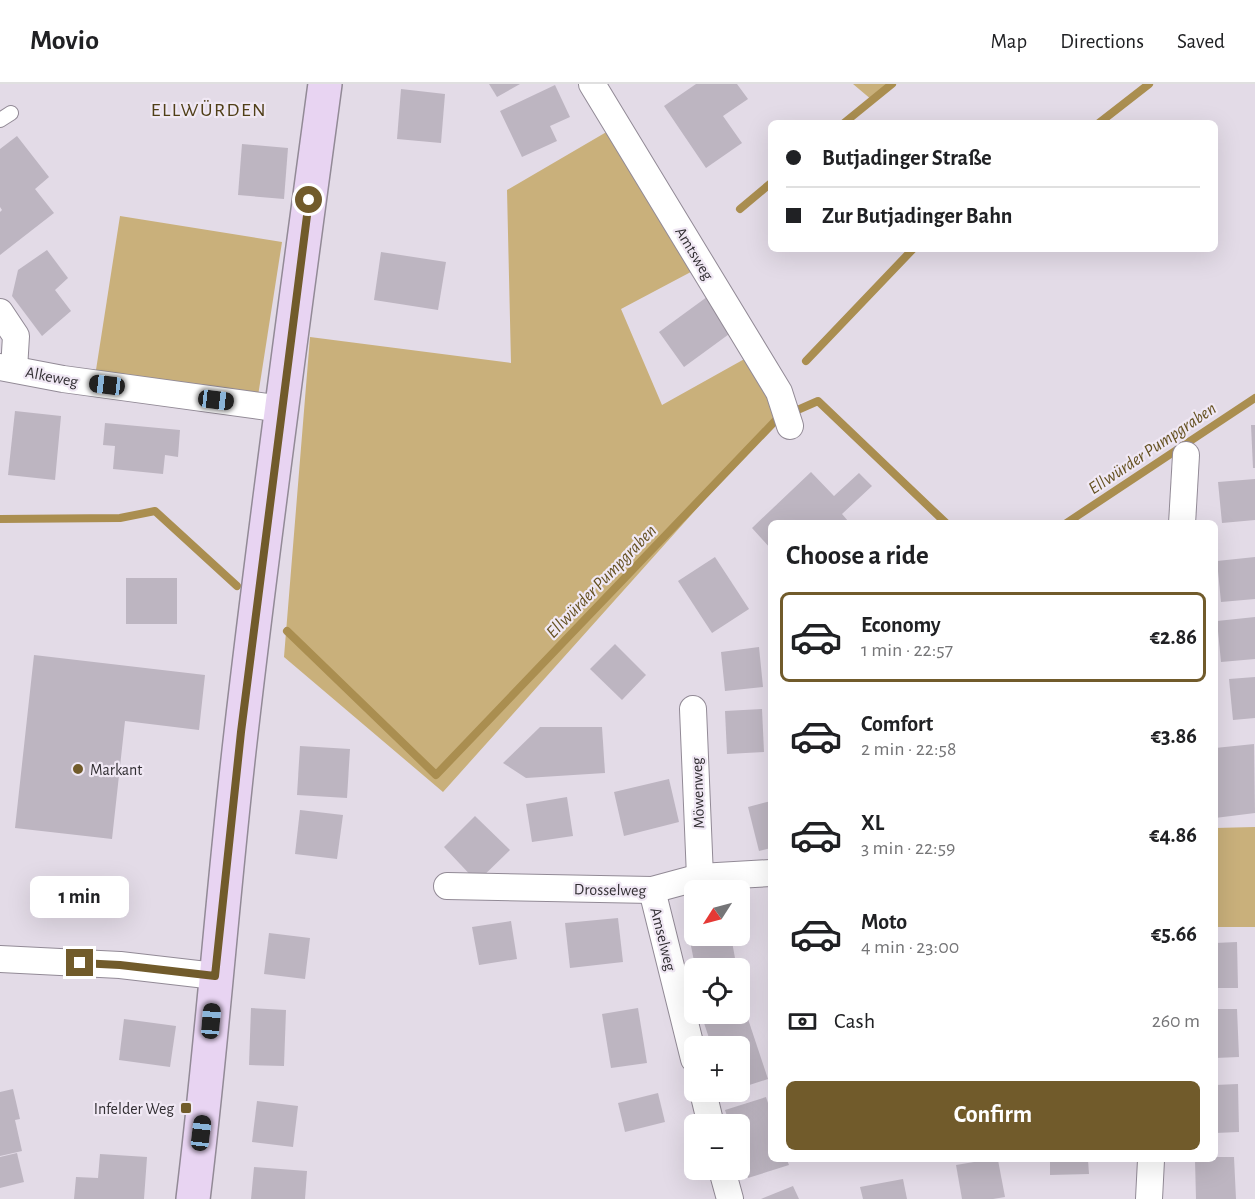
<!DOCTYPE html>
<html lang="en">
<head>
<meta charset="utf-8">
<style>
  body { margin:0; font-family:"Alegreya Sans",sans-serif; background:#f2f2f2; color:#202124; height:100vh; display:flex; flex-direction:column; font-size:22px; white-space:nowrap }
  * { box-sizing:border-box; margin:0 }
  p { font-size:20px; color:#757577 }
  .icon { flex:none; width:33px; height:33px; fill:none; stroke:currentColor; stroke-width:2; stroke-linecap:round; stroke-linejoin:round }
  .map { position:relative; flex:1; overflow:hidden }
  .side { position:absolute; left:768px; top:436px; width:450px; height:642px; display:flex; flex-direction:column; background:#fff; border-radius:9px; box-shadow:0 6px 24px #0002 }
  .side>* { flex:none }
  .banner { position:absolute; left:768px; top:36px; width:450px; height:132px; border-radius:9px; box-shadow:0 6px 24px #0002; display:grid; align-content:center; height:132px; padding:0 18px; background:#fff }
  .needle { width:39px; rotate:234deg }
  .fabs { position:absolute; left:684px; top:796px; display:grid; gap:12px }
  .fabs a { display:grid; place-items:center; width:66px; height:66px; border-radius:9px; background:#fff; box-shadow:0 6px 24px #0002; font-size:30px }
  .end { position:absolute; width:27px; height:27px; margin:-14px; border:8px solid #715b2b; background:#fff; box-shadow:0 0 0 3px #fff }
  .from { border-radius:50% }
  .bubble { position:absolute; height:42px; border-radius:9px; background:#fff; box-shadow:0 6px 24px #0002; font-size:20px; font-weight:600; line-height:42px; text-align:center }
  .car { position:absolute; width:18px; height:36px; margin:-18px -9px; border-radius:8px; box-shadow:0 0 4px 2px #0007; background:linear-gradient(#222 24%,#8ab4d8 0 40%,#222 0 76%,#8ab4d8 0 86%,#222 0) }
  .banner b { display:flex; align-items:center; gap:21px; height:57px; font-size:22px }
  .banner b+b { border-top:2px solid #e0e0e0 }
  .banner i { width:15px; height:15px; background:#202124 }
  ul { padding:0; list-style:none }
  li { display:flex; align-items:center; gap:18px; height:90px; margin:0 12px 9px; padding:0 6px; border:3px solid transparent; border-radius:9px }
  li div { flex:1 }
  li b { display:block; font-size:22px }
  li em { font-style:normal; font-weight:600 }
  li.on { border-color:#715b2b }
  li>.icon { width:54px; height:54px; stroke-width:1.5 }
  h2 { padding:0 18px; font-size:27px; line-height:72px }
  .pay { display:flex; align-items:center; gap:15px; height:66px; padding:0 18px; font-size:22px }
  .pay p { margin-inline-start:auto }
  .action { display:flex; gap:12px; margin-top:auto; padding:12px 18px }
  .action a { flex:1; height:69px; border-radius:9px; background:#715b2b; color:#fff; font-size:24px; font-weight:600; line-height:69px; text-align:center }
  header { display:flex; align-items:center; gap:36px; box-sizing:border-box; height:84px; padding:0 30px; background:#fff; border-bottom:2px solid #e0e0e0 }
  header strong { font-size:28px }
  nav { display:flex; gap:33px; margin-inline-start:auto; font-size:21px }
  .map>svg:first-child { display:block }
</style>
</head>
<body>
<header>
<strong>Movio</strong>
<nav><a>Map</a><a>Directions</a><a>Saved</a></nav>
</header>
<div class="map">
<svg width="1255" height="1115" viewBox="0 0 1255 1115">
  <rect width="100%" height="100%" fill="#e3dbe7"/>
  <g fill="#c9b07b">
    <polygon points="853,0 891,0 872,16"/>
    <polygon points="615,43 704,181 621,225 662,321 748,273 777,335 443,708 284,573 310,253 511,279 507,106"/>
    <polygon points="120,132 282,158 258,312 96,286"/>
    <polygon points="1255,743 1255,843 1215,843 1215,744"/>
  </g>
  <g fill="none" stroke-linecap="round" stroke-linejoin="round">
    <g stroke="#aa8e50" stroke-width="8">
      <polyline points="844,39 892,0"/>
      <polyline points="1099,39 1149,0"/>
      <polyline points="740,125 771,99"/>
      <polyline points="806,277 913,165"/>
      <polyline points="0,435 120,434 155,427 237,502"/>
      <polyline points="1065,440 1255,314"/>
      <polyline points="287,547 436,691 777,335 818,317 947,440"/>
    </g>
  </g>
  <g fill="#bdb5c1">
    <polygon points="489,0 520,0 497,13"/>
    <polygon points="696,0 737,0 748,15 723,32 742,59 706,84 664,22"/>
    <polygon points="555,1 570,33 550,42 557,57 522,73 500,27"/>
    <polygon points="401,5 445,10 441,59 397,55"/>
    <polygon points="17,52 49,93 35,105 54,129 0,171 0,128 2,126 0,123 0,65"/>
    <polygon points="242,60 288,64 284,115 238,111"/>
    <polygon points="47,166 68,194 55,206 71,227 42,252 12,212 18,186"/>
    <polygon points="381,168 446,178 438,226 374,216"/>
    <polygon points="711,210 736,245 684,283 659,248"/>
    <polygon points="15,327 61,332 55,396 8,391"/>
    <polygon points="105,339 180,346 178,373 165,371 163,390 113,385 115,362 103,361"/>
    <polygon points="1251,341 1255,341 1255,384 1253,384"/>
    <polygon points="811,388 834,412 859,389 872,402 842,430 848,437 846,440 810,440 808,438 806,440 771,440 771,465 752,444"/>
    <polygon points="1255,395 1255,436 1222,439 1218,398"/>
    <polygon points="715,473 749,525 712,549 678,497"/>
    <polygon points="1255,473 1255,515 1221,518 1217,477"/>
    <rect x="126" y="494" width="51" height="46"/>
    <polygon points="1255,533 1255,575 1221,578 1217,537"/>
    <polygon points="615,560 646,591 622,616 590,585"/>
    <polygon points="759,563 763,603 725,607 721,568"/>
    <polygon points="34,571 205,591 199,646 125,637 112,755 15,744"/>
    <polygon points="1255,593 1255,634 1233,636 1229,595"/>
    <polygon points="762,625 764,668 727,670 725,627"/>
    <polygon points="540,643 602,643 605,689 526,694 503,679"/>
    <polygon points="1254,660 1255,729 1215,734 1215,664"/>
    <polygon points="300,662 350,665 347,714 297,711"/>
    <polygon points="669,695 679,738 624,752 614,708"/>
    <polygon points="567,713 573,752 532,758 526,720"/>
    <polygon points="771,717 771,764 759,767 748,723"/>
    <polygon points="300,726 343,731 337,775 295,770"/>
    <polygon points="475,732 510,766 477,798 444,763"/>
    <polygon points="618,834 623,878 570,884 565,839"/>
    <polygon points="511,837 517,875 479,881 472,843"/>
    <polygon points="694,846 694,852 731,852 735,874 695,882 688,847"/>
    <polygon points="269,849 310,854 305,895 264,890"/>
    <polygon points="1237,858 1238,904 1215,904 1215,859"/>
    <polygon points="251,924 286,926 284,982 249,981"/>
    <polygon points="638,924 647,979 611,984 602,930"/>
    <polygon points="1215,925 1237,925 1239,973 1215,974"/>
    <polygon points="745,926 768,995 740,1004 740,963 712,963 704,939 731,930 740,930 740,927"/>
    <polygon points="124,935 176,942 170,983 119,976"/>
    <polygon points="1238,1000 1239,1048 1215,1049 1215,1001"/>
    <polygon points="13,1005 20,1035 15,1036 22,1067 0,1072 0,1008"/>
    <polygon points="658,1009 665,1038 625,1048 618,1019"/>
    <polygon points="766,1013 771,1028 771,1076 787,1076 789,1081 748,1094 740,1070 740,1041 730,1041 725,1026"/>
    <polygon points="257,1017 298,1022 293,1063 252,1058"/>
    <polygon points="17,1069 24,1098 0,1104 0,1073"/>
    <polygon points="100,1070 147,1073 144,1115 74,1115 76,1093 98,1094"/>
    <polygon points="1215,1073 1234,1073 1236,1115 1196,1115 1195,1076 1215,1076"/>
    <polygon points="986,1076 998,1076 1005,1113 993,1115 962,1115 956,1081"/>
    <polygon points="1050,1076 1088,1076 1089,1090 1050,1091"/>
    <polygon points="254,1083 307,1087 305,1115 251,1115"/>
    <polygon points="903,1095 907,1115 863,1115 860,1103"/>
    <polygon points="793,1102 799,1115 761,1115"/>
  </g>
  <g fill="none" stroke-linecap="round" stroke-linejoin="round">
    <g stroke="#928a96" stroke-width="16">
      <polyline id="service" points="0,36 11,29"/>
    </g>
    <g stroke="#928a96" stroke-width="28">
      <g id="minor">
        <polyline points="592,0 779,308 790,342"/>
        <polyline points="0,228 16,252 14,285"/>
        <polyline points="0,283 63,295 282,325"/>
        <polyline points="1182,440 1186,371"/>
        <polyline points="693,625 700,793"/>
        <polyline points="447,802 652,806 700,793 771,789"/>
        <polyline points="652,806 694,975"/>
        <polyline points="0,875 120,881 215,892"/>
        <polyline points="703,1008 711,1041"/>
        <polyline points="722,1086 730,1115"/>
        <polyline points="1149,1115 1151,1076"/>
      </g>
    </g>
    <g stroke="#928a96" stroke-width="36">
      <path id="secondary" d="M193 1115C212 960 223 804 241 649 266 432 296 216 325 0"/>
    </g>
    <use href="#service" stroke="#fff" stroke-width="14"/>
    <use href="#minor" stroke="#fff" stroke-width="26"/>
    <use href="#secondary" stroke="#e8d4f2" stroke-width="33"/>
  </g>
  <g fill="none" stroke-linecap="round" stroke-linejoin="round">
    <polyline stroke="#715b2b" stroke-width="8" points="80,879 120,881 215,892 241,648 309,116"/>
  </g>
  <g fill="#715b2b" stroke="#f0e8f4" stroke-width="2">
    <circle cx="78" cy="685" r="6"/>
    <rect x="180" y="1018" width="12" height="12" rx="3"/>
  </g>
  <g text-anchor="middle" stroke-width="4.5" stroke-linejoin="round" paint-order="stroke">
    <g font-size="16" fill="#312e32" stroke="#f0e8f4">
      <text transform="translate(695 169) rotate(59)" y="6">Amtsweg</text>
      <text transform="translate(52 292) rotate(11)" y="6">Alkeweg</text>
      <text transform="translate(697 709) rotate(-92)" y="6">Möwenweg</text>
      <text transform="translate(610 805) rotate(1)" y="6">Drosselweg</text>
      <text transform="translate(664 855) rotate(76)" y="6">Amselweg</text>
    </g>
    <g font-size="16" fill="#312e32" stroke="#f0e8f4" text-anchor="start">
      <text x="90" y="691">Markant</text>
      <text x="174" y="1030" text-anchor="end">Infelder Weg</text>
    </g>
    <g font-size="18" font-style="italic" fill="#655121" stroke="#f0e8f4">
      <text transform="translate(1152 364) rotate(-34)" y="6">Ellwürder Pumpgraben</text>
      <text transform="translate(601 497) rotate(-46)" y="6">Ellwürder Pumpgraben</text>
    </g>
    <g font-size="20" letter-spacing="1.5" fill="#503f18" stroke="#f0e8f4">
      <text x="209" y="32">ELLWÜRDEN</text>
    </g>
  </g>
</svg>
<div class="fabs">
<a><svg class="needle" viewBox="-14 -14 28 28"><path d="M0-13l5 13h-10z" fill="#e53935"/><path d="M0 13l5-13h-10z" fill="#757577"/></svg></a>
<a><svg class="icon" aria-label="locate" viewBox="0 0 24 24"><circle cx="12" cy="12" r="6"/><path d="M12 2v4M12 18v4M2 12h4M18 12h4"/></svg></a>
<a>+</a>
<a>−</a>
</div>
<i class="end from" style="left:309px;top:116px"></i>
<i class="end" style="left:80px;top:879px"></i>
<div class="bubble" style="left:30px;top:792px;width:99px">1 min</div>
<i class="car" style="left:107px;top:301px;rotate:277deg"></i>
<i class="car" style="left:216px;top:316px;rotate:97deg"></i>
<i class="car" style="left:211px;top:937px;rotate:5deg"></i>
<i class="car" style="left:201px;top:1049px;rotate:7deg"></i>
<div class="banner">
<b><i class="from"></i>Butjadinger Straße</b>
<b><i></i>Zur Butjadinger Bahn</b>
</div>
<section class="side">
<h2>Choose a ride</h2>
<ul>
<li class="on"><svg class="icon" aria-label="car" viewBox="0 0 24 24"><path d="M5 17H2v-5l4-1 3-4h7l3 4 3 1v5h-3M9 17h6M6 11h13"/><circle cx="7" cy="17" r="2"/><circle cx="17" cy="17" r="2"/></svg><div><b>Economy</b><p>1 min · 22:57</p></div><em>€2.86</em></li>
<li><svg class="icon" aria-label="car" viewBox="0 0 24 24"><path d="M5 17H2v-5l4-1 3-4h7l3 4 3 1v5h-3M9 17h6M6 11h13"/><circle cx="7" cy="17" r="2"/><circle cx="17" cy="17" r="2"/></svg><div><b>Comfort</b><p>2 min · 22:58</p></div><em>€3.86</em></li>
<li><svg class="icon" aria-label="car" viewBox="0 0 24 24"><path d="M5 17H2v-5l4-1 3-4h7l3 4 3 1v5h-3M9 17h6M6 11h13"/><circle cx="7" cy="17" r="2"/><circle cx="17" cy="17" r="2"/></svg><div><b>XL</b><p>3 min · 22:59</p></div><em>€4.86</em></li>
<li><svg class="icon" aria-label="car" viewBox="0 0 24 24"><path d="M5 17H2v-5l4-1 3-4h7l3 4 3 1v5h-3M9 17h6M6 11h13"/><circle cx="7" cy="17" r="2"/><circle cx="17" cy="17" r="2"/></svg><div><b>Moto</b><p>4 min · 23:00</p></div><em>€5.66</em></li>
</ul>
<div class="pay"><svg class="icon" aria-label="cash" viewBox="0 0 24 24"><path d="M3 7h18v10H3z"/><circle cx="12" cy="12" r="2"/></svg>Cash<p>260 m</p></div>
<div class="action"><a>Confirm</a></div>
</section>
</div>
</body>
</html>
